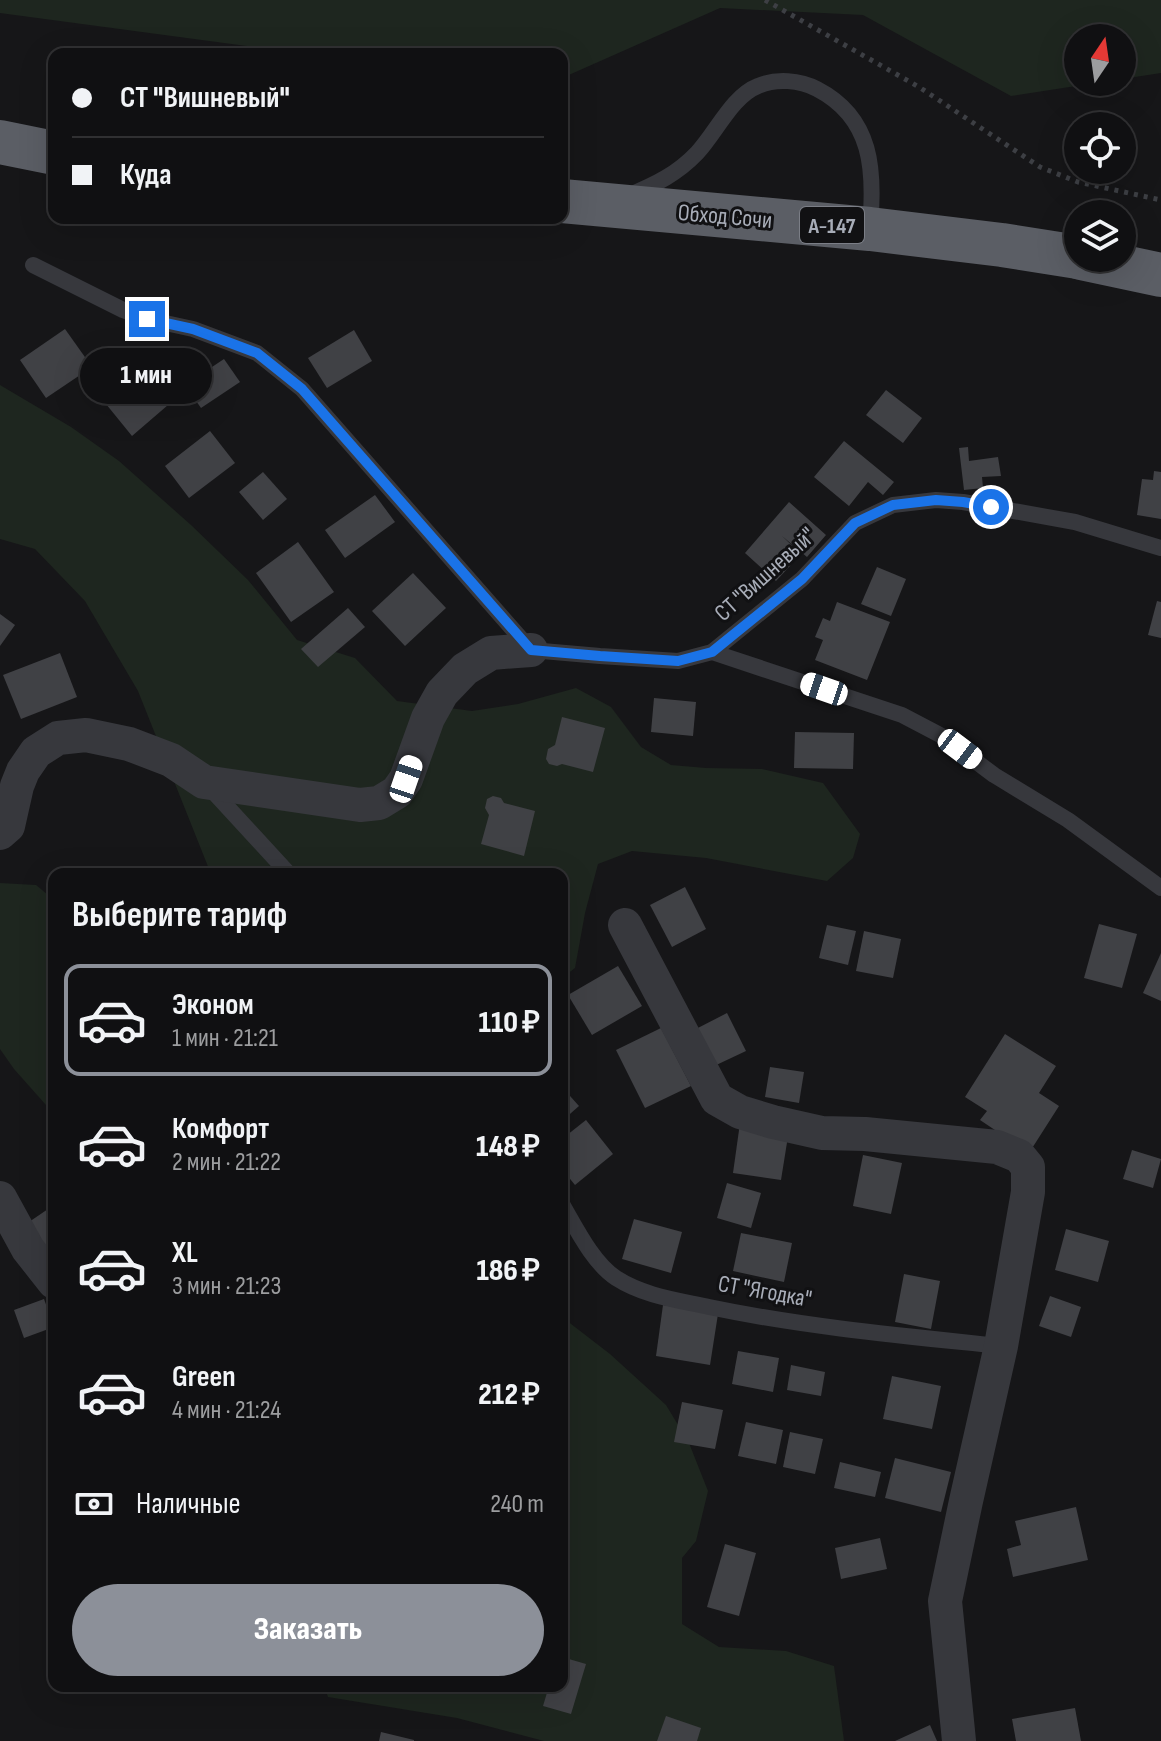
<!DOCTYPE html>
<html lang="ru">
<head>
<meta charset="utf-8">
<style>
  body { margin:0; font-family:"Sofia Sans Condensed",sans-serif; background:#19191b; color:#f1f3f6; height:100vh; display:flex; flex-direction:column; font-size:30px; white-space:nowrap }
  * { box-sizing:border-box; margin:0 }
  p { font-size:26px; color:#9c9d9f }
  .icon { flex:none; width:44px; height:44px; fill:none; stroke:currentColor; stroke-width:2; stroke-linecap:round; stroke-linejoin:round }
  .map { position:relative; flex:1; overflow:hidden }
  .drawer { position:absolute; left:48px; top:868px; width:520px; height:824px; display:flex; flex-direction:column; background:#101012; border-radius:16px; box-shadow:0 8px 32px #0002,0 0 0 2px #303032 }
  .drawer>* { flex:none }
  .banner { position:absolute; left:48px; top:48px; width:520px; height:176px; border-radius:16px; box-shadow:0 8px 32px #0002,0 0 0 2px #303032; display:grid; align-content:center; height:176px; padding:0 24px; background:#101012 }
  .needle { width:52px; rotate:13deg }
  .buttons { position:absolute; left:1064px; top:24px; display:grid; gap:16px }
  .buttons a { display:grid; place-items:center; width:72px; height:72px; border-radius:50%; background:#101012; box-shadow:0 8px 32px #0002,0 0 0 2px #303032; font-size:40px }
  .end { position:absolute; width:36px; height:36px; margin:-18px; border:10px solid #1a73e8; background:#fff; box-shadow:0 0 0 4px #fff }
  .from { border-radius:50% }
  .bubble { position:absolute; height:56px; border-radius:28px; background:#101012; box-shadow:0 8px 32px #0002,0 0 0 2px #303032; font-size:26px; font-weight:800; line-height:56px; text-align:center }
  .car { position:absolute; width:24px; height:48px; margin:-24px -12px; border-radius:10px; box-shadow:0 0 6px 2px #0007; background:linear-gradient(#fff 24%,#345 0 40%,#fff 0 76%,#345 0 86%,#fff 0) }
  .banner b { display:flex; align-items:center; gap:28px; height:76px; font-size:30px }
  .banner b+b { border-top:2px solid #303032 }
  .banner i { width:20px; height:20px; background:#f1f3f6 }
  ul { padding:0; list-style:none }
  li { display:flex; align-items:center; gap:24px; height:112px; margin:0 16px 12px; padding:0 8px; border:4px solid transparent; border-radius:16px }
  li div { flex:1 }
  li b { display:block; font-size:30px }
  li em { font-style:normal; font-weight:800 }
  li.active { border-color:#8c9099 }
  li>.icon { width:72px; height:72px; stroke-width:1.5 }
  h2 { padding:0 24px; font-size:36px; line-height:96px }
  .pay { display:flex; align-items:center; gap:20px; height:88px; padding:0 24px; font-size:30px }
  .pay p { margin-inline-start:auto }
  .primary-button { display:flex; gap:16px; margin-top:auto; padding:16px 24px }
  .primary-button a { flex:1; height:92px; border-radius:48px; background:#8c9099; color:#fff; font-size:32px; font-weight:800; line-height:92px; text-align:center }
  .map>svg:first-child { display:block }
</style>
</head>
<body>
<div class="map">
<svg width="1161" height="1741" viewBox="0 0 1161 1741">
  <rect width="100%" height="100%" fill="#161618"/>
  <g fill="#1e261f">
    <polygon points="0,0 1161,0 1161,73 1122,79 1122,38 1078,38 1078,82 1102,82 1011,96 863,15 720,8 562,78 562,54 306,54 0,13"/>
    <polygon points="0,385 71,427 119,461 191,525 248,580 297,640 355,658 397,701 472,711 518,704 576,688 611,707 641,747 671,765 706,768 762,769 823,783 860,834 853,858 827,881 706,858 632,851 598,864 585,913 575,968 562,978 562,874 211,874 138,691 85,601 35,549 0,539"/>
    <polygon points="0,883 36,885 54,900 54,1114 14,1069 0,1049"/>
    <polygon points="562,1317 610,1354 666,1405 689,1443 708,1491 696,1541 682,1558 682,1624 719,1647 786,1651 834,1666 844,1741 544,1741 457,1718 328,1697 324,1686 562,1686"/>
  </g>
  <g fill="#404145">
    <polygon points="65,329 92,367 46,398 20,360"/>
    <polygon points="354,330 372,361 327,388 308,358"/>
    <polygon points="224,359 240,382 201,408 185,385"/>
    <polygon points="142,374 168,405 132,436 106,404"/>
    <polygon points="886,390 922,418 903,443 866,415"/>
    <polygon points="210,431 235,463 189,498 165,466"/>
    <polygon points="844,441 894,482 883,495 868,482 849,506 814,477"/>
    <polygon points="968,447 969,461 998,457 1001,476 982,477 983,488 964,490 959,448"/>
    <polygon points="1154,471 1161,472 1161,519 1137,515 1142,479 1153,480"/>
    <polygon points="263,472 287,499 263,520 239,492"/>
    <polygon points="375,495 395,522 345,558 325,530"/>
    <polygon points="789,502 826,535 807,557 782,536 801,554 776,581 745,553"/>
    <polygon points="298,542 334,592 291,622 256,573"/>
    <polygon points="877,567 906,579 891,616 861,604"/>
    <polygon points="413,573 446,608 405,646 372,611"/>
    <polygon points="1157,601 1161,602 1161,638 1148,635"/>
    <polygon points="837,602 890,622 867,680 815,660 823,640 815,637 823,618 830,621"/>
    <polygon points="348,608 365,627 318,667 301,649"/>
    <polygon points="0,614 15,625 0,646"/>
    <polygon points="60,653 77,697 21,719 3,675"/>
    <polygon points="654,698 696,702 693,736 651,732"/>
    <polygon points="562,717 605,728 593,772 562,764 557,766 549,764 546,759 548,749 555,745"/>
    <polygon points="795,732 854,733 853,769 794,768"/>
    <polygon points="493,796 501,798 504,803 535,811 524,856 481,844 489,815 485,808 487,799"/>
    <polygon points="685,887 706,929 672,947 650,905"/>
    <polygon points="1099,924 1137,934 1122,988 1084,978"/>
    <polygon points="827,925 856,931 848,965 819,958"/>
    <polygon points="864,931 901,939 893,978 856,971"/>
    <polygon points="1161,953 1161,1001 1143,993"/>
    <polygon points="618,966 642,1006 592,1035 568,995"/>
    <polygon points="727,1013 746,1051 712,1067 694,1030"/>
    <polygon points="661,1028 691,1086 645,1108 616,1050"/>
    <polygon points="1005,1034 1056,1066 1039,1093 1059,1106 1029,1153 980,1120 987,1111 965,1097"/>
    <polygon points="770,1067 804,1072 799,1103 765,1097"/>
    <polygon points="562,1087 579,1106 562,1121"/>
    <polygon points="586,1120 613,1154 575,1185 562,1169 562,1139"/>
    <polygon points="740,1123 789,1130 781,1180 733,1173"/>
    <polygon points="1132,1150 1161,1159 1153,1188 1123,1179"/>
    <polygon points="863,1155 902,1163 891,1214 853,1206"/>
    <polygon points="727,1183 761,1193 751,1228 717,1218"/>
    <polygon points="51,1207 54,1211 54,1243 44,1250 26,1224"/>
    <polygon points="634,1219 682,1232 671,1273 622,1259"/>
    <polygon points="1066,1229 1109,1241 1098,1282 1055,1270"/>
    <polygon points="741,1233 792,1243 784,1282 733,1271"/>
    <polygon points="904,1274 940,1281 931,1329 895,1322"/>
    <polygon points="1050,1296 1081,1307 1071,1337 1039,1326"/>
    <polygon points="44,1299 54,1327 24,1338 14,1310"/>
    <polygon points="663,1305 718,1314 710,1365 656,1356"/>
    <polygon points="738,1351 779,1358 773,1392 732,1384"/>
    <polygon points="791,1365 825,1372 821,1396 787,1390"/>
    <polygon points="892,1376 941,1386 932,1429 883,1419"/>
    <polygon points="682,1402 723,1410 715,1449 674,1442"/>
    <polygon points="746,1422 783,1430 776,1464 738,1456"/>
    <polygon points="790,1432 823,1439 815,1474 783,1467"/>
    <polygon points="895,1458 951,1472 941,1512 885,1498"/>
    <polygon points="840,1462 881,1472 875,1497 834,1488"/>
    <polygon points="1076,1507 1088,1560 1013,1577 1007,1549 1021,1545 1015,1521"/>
    <polygon points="880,1538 887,1569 841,1579 835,1548"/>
    <polygon points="725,1544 756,1553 739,1616 707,1607"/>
    <polygon points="562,1657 586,1664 571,1714 543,1706 549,1686 562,1686"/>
    <polygon points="1075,1708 1081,1741 1016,1741 1012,1719"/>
    <polygon points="666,1716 701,1728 697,1741 657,1741"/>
    <polygon points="930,1725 937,1741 895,1741"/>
    <polygon points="381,1732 414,1740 414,1741 379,1741"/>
  </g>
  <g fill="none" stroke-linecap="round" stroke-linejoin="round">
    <polyline stroke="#3d3f44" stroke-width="5" stroke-dasharray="4 6" stroke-linecap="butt" points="765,0 919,87 1040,167 1078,182 1161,200"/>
    <g stroke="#37383d" stroke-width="16">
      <path d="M630 195C656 184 677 174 697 153 716 133 732 96 758 86 776 78 800 80 817 89 873 118 875 171 870 227"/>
      <polyline points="33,265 123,310 147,319 193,329 257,353 302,389 531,650 600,656 678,661 712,652 802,579 855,523 893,505 936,500 963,502 1075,522 1161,548"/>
      <polyline points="712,652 902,715 942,736 994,775 1068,820 1161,888"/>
      <polyline points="209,787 289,874"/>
      <path d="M562 1204C576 1228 593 1263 616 1278 644 1296 677 1300 709 1307 805 1327 904 1336 1001 1346"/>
    </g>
    <g stroke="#37383d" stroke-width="34">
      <polyline points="0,833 8,826 17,786 23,771 36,752 58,738 86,735 129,744 171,760 204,782 360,805 379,803 397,792 406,779 428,718 442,693 465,669 491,653 531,650"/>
      <polyline points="625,925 717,1099 740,1112 773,1122 822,1133 865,1134 997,1147 1019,1156 1028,1167 1028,1192 1001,1346 966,1501 945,1601 959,1741"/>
      <polyline points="0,1198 28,1249 54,1282"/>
    </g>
    <g stroke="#5b5e65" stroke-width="44">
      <polyline points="0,142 54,153"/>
      <polyline points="562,201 870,229 1002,245 1078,257"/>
      <polyline points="1081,258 1161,275"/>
    </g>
  </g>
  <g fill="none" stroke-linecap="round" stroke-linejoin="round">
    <polyline stroke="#1a73e8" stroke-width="10" points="147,319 193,329 257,353 302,389 531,650 600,656 678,661 712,652 802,579 855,523 893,505 936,500 963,502 991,507"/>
  </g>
  <g text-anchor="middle" stroke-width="6" stroke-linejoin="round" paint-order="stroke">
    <rect fill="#111113" stroke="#7b7e86" stroke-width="2" x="800" y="207" width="64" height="36" rx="6"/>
    <g font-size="22" font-weight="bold" fill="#a8adb8">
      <text x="832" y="233">А-147</text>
    </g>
    <g font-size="24" fill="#a8adb8" stroke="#111113">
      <text transform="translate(725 216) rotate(5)" y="8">Обход Сочи</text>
      <text transform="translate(765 574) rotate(-42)" y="8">СТ "Вишневый"</text>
      <text transform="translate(765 1291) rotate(10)" y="8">СТ "Ягодка"</text>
    </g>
  </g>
</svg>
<div class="buttons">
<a><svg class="needle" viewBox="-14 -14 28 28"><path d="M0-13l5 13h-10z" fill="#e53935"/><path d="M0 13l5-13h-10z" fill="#9c9d9f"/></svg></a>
<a><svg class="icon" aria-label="locate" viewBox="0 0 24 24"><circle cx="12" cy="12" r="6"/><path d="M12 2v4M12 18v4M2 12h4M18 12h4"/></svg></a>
<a><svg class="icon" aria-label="layers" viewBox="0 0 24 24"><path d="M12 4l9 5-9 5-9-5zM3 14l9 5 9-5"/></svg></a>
</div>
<i class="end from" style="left:991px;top:507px"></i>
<i class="end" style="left:147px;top:319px"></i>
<div class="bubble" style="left:80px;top:348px;width:132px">1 мин</div>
<i class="car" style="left:824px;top:689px;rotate:289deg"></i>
<i class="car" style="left:960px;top:749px;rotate:127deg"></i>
<i class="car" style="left:406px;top:779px;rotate:19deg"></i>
<div class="banner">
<b><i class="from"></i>СТ &quot;Вишневый&quot;</b>
<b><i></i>Куда</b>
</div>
<section class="drawer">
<h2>Выберите тариф</h2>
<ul>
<li class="active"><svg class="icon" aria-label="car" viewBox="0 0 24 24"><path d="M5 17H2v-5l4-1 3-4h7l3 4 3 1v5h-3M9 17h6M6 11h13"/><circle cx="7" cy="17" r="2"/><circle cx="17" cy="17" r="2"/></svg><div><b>Эконом</b><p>1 мин · 21:21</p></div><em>110 ₽</em></li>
<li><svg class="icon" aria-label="car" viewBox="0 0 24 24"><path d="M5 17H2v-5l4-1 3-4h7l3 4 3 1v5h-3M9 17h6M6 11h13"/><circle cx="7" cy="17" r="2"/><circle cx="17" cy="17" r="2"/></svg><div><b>Комфорт</b><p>2 мин · 21:22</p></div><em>148 ₽</em></li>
<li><svg class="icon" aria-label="car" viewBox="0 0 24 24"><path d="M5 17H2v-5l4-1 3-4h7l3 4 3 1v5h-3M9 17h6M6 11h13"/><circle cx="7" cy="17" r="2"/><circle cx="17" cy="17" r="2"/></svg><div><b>XL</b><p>3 мин · 21:23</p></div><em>186 ₽</em></li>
<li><svg class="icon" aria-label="car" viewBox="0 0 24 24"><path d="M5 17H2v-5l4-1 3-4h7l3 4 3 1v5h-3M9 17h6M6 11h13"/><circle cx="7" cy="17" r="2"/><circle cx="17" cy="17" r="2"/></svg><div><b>Green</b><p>4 мин · 21:24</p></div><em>212 ₽</em></li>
</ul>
<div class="pay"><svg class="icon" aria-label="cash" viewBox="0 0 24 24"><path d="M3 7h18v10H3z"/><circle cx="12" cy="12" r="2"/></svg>Наличные<p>240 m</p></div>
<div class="primary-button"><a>Заказать</a></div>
</section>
</div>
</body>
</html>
